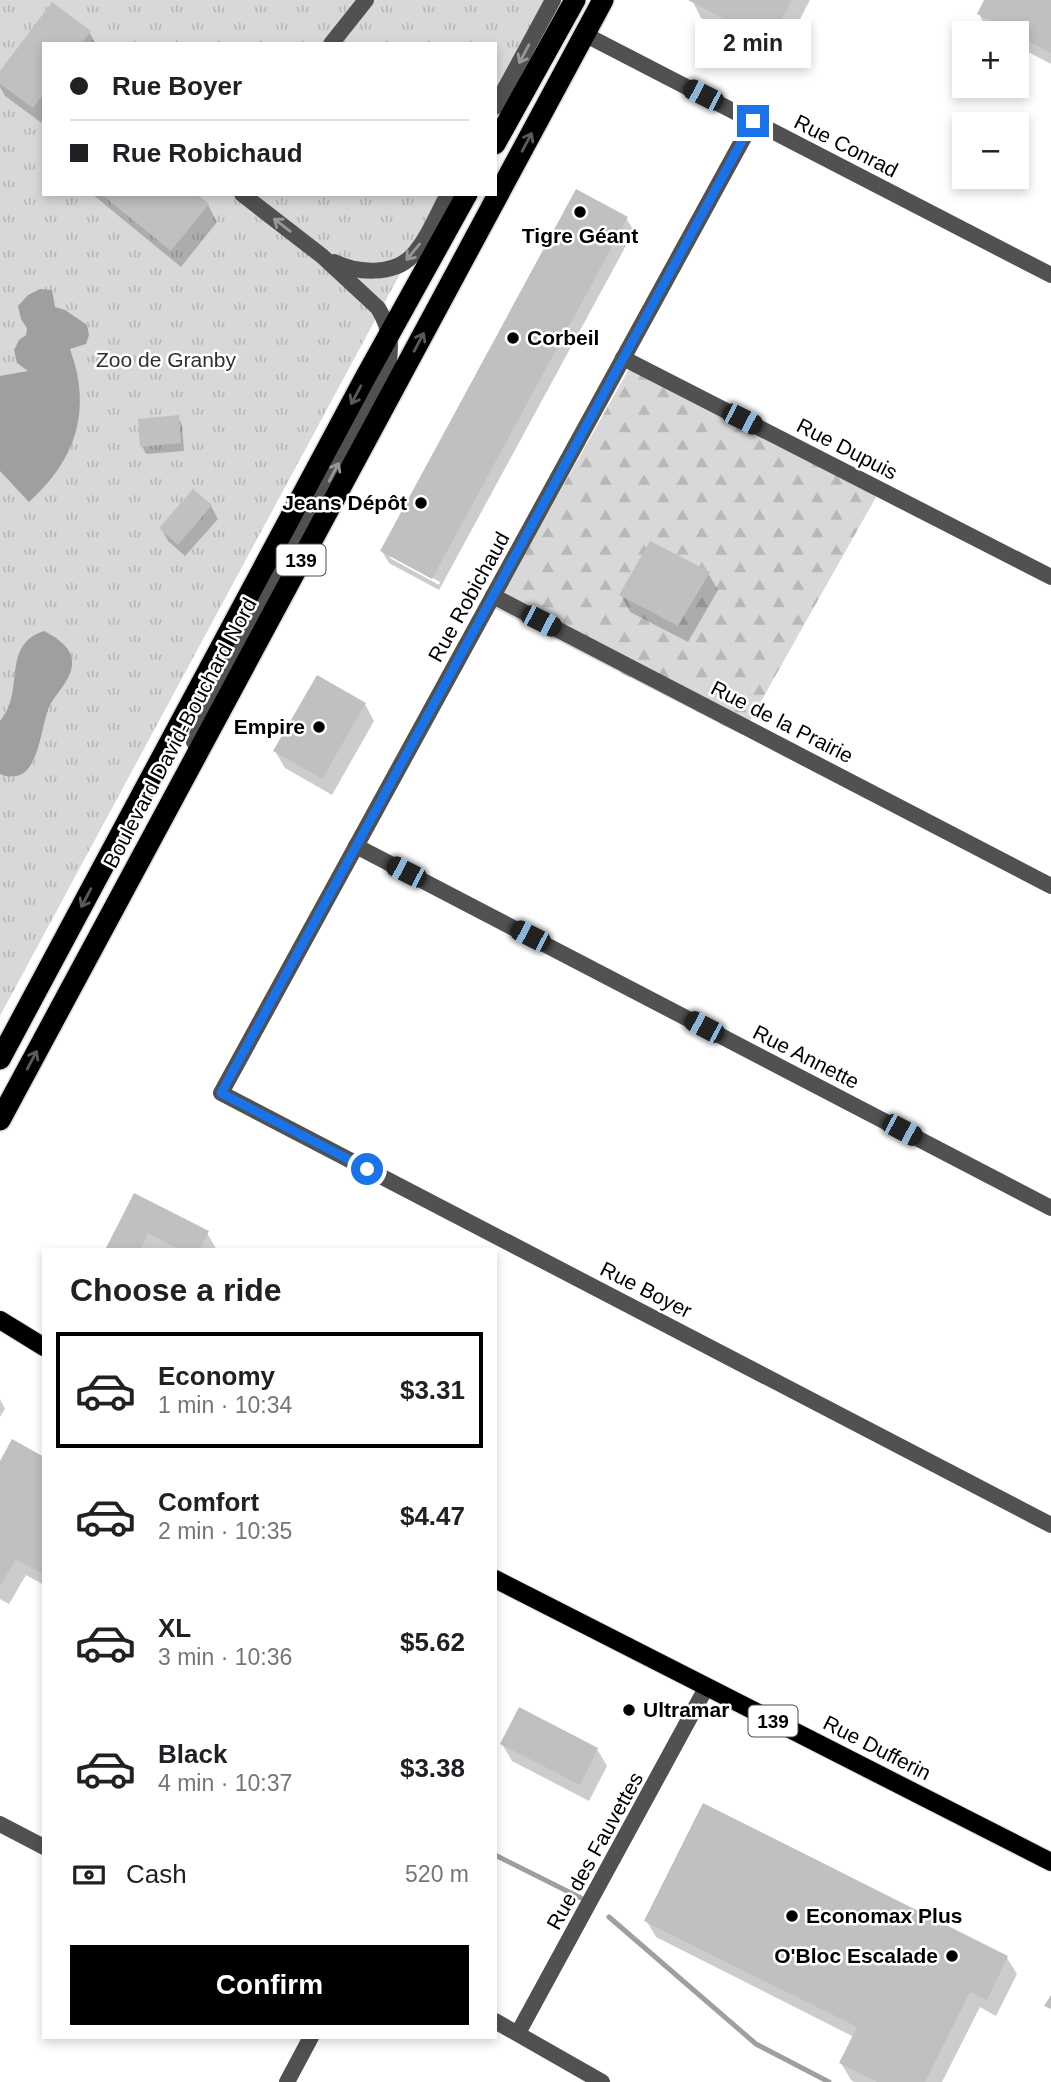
<!DOCTYPE html>
<html lang="en">
<head>
<meta charset="utf-8">
<style>
  body { margin:0; font-family:Arial,sans-serif; background:#f2f2f2; color:#202124; height:100vh; display:flex; flex-direction:column; font-size:26px; white-space:nowrap }
  * { box-sizing:border-box; margin:0 }
  p { font-size:23px; color:#757577 }
  .icon { flex:none; width:38px; height:38px; fill:none; stroke:currentColor; stroke-width:2; stroke-linecap:round; stroke-linejoin:round }
  .map { position:relative; flex:1; overflow:hidden }
  .panel { position:absolute; left:42px; top:1248px; width:455px; height:791px; display:flex; flex-direction:column; background:#fff; border-radius:0px; box-shadow:0 4px 10px #0003 }
  .panel>* { flex:none }
  .top-card { position:absolute; left:42px; top:42px; width:455px; height:154px; border-radius:0px; box-shadow:0 4px 10px #0003; display:grid; align-content:center; height:154px; padding:0 28px; background:#fff }
  .tools { position:absolute; left:952px; top:21px; display:grid; gap:14px }
  .tools a { display:grid; place-items:center; width:77px; height:77px; border-radius:0px; background:#fff; box-shadow:0 4px 10px #0003; font-size:35px }
  .end { position:absolute; width:32px; height:32px; margin:-16px; border:9px solid #1a73e8; background:#fff; box-shadow:0 0 0 4px #fff }
  .from { border-radius:50% }
  .bubble { position:absolute; height:49px; border-radius:0px; background:#fff; box-shadow:0 4px 10px #0003; font-size:23px; font-weight:700; line-height:49px; text-align:center }
  .car { position:absolute; width:21px; height:42px; margin:-21px -10px; border-radius:9px; box-shadow:0 0 5px 2px #0007; background:linear-gradient(#222 24%,#8ab4d8 0 40%,#222 0 76%,#8ab4d8 0 86%,#222 0) }
  .top-card b { display:flex; align-items:center; gap:24px; height:66px; font-size:26px }
  .top-card b+b { border-top:2px solid #e0e0e0 }
  .top-card i { width:18px; height:18px; background:#202124 }
  ul { padding:0; list-style:none }
  li { display:flex; align-items:center; gap:21px; height:116px; margin:0 14px 10px; padding:0 14px; border:4px solid transparent; border-radius:0px }
  li div { flex:1 }
  li b { display:block; font-size:26px }
  li em { font-style:normal; font-weight:700 }
  li.on { border-color:#000 }
  li>.icon { width:63px; height:63px; stroke-width:1.5 }
  h2 { padding:0 28px; font-size:32px; line-height:84px }
  .pay { display:flex; align-items:center; gap:18px; height:77px; padding:0 28px; font-size:26px }
  .pay p { margin-inline-start:auto }
  .action { display:flex; gap:14px; margin-top:auto; padding:14px 28px }
  .action a { flex:1; height:80px; border-radius:0px; background:#000; color:#fff; font-size:28px; font-weight:700; line-height:80px; text-align:center }
  .map>svg:first-child { display:block }
</style>
</head>
<body>
<div class="map">
<svg width="1051" height="2082" viewBox="0 0 1051 2082">
  <defs>
    <pattern id="forest-firs" width="22" height="20" patternUnits="userSpaceOnUse" patternTransform="scale(1.75)"><rect width="22" height="20" fill="#d8d8d8"/><path d="M5 1l3.5 6h-7zM16 11l3.5 6h-7z" fill="#b8b8b8"/></pattern>
    <pattern id="park-tufts" width="24" height="20" patternUnits="userSpaceOnUse" patternTransform="scale(1.75)"><rect width="24" height="20" fill="#d8d8d8"/><path d="M3 7l-1-3M5 7V3M7 7l1-3M15 17l-1-3M17 17v-4M19 17l1-3" fill="none" stroke="#b8b8b8"/></pattern>
  </defs>
  <rect width="100%" height="100%" fill="#fff"/>
  <polygon fill="url(#forest-firs)" points="633,362 880,490 742,735 494,608"/>
  <polygon fill="url(#park-tufts)" points="0,0 548,0 495,97 495,44 44,44 44,194 443,194 0,1016"/>
  <g fill="#9f9f9f">
    <path d="M40 289 52 290 55 307 65 310 87 325 89 335 86 344 70 349C92 409 77 459 29 502L0 471V376L28 371 17 363 14 350 19 340 26 335 27 328 21 319 18 306 28 295Z"/>
    <path d="M44 631C57 638 72 647 72 662 73 678 57 692 50 705 39 728 40 790 0 774V721C26 692 0 645 44 631Z"/>
  </g>
  <g fill="#0003" fill-rule="evenodd">
    <polygon points="692,0 810,0 779,59 701,18"/>
    <polygon points="986,0 1051,0 1051,64 1017,46 1017,33 993,33 988,31 979,14"/>
    <polygon points="52,4 89,32 96,44 44,44 43,124 5,96 0,87 0,74"/>
    <polygon points="92,194 194,194 208,205 217,222 181,267"/>
    <path d="M626 218 634 231 439 590 389 563 382 551ZM390 554 440 582 439 585 390 558Z"/>
    <polygon points="178,417 182,425 184,451 146,454 142,446"/>
    <polygon points="211,506 218,519 185,556 168,541 161,528"/>
    <polygon points="708,573 718,590 688,642 630,612 621,595"/>
    <polygon points="365,704 374,721 332,795 285,768 275,751"/>
    <polygon points="135,1195 207,1233 217,1250 107,1250"/>
    <polygon points="0,1399 5,1409 0,1417"/>
    <polygon points="44,1459 44,1585 26,1575 9,1604 0,1599 0,1464"/>
    <polygon points="502,1744 597,1749 607,1766 589,1801 512,1761"/>
    <polygon points="646,1920 1007,1958 1017,1974 996,2016 980,2007 942,2082 855,2082 851,2080 841,2063 854,2037 656,1937"/>
  </g>
  <g fill="none" stroke-linecap="round" stroke-linejoin="round">
    <g stroke="#9f9f9f" stroke-width="5">
      <polyline points="495,1855 581,1898"/>
      <polyline points="609,1917 756,2044 829,2082"/>
    </g>
  </g>
  <g fill="#c0c0c0">
    <polygon points="688,0 792,0 769,43"/>
    <polygon points="984,0 1051,0 1051,53 1017,35 1017,33 977,14"/>
    <polygon points="52,2 91,31 81,44 44,44 44,93 33,108 0,84 0,71"/>
    <polygon points="576,189 628,217 432,579 380,551"/>
    <polygon points="101,194 197,194 209,204 171,251"/>
    <polygon points="179,415 181,443 140,447 138,419"/>
    <polygon points="193,489 212,505 178,545 159,528"/>
    <polygon points="650,541 710,572 678,626 619,595"/>
    <polygon points="317,675 366,703 322,779 273,751"/>
    <polygon points="134,1193 209,1231 199,1250 180,1250 148,1233 140,1250 105,1250"/>
    <polygon points="12,1439 44,1457 44,1575 16,1559 0,1586 0,1461"/>
    <polygon points="519,1707 598,1748 580,1785 500,1744"/>
    <polygon points="703,1803 1008,1956 987,2000 970,1992 925,2082 877,2082 839,2063 857,2027 644,1921"/>
    <polygon points="1051,1995 1051,2009 1044,2006"/>
  </g>
  <g fill="none" stroke-linecap="round" stroke-linejoin="round">
    <g stroke="#dbdbdb" stroke-width="20">
      <g id="major">
        <polyline points="0,1320 44,1347"/>
        <polyline points="495,1579 1051,1862"/>
      </g>
    </g>
    <g stroke="#dbdbdb" stroke-width="24">
      <g id="highway">
        <polyline points="495,144 575,0"/>
        <polyline points="0,1059 365,378 467,194"/>
        <polyline points="0,1120 603,0"/>
      </g>
    </g>
    <g stroke="#515151" stroke-width="16">
      <polyline points="584,34 1051,275"/>
      <polyline points="331,44 366,0"/>
      <polyline points="495,107 553,0"/>
      <polyline points="753,121 221,1093 1051,1525"/>
      <path d="M334 262C356 273 393 276 412 256 426 242 438 213 448 194"/>
      <polyline points="623,358 1051,577"/>
      <polyline points="493,596 1051,886"/>
      <path d="M194 742 218 686 383 381C393 355 393 332 378 308L322 256 242 194"/>
      <polyline points="356,846 1051,1208"/>
      <polyline points="0,1824 44,1847"/>
      <polyline points="495,2021 602,2082"/>
      <polyline points="518,2033 706,1688"/>
      <polyline points="287,2082 311,2037"/>
    </g>
    <use href="#major" stroke="#000" stroke-width="18"/>
    <use href="#highway" stroke="#000" stroke-width="21"/>
  </g>
  <defs><path id="oneway-shaft" d="M-6 0H5M1.5-3L5.5 0L1.5 3" fill="none" stroke-width="1.6" stroke-linecap="round" stroke-linejoin="round" transform="scale(1.75)"/></defs>
  <g stroke="#979797">
    <use href="#oneway-shaft" transform="translate(524 54) rotate(118)"/>
    <use href="#oneway-shaft" transform="translate(282 225) rotate(-142)"/>
    <use href="#oneway-shaft" transform="translate(413 252) rotate(130)"/>
    <use href="#oneway-shaft" transform="translate(334 472) rotate(-62)"/>
  </g>
  <g stroke="#595959">
    <use href="#oneway-shaft" transform="translate(527 142) rotate(-62)"/>
    <use href="#oneway-shaft" transform="translate(419 342) rotate(-62)"/>
    <use href="#oneway-shaft" transform="translate(356 395) rotate(118)"/>
    <use href="#oneway-shaft" transform="translate(86 898) rotate(118)"/>
    <use href="#oneway-shaft" transform="translate(32 1060) rotate(-62)"/>
  </g>
  <g fill="none" stroke-linecap="round" stroke-linejoin="round">
    <polyline stroke="#1a73e8" stroke-width="9" points="367,1169 221,1093 753,121"/>
  </g>
  <g fill="#000" stroke="#fff" stroke-width="2.5">
    <circle cx="580" cy="212" r="7"/>
    <circle cx="513" cy="338" r="7"/>
    <circle cx="421" cy="503" r="7"/>
    <circle cx="319" cy="727" r="7"/>
    <circle cx="629" cy="1710" r="7"/>
    <circle cx="792" cy="1916" r="7"/>
    <circle cx="952" cy="1956" r="7"/>
  </g>
  <g text-anchor="middle" stroke-width="5" stroke-linejoin="round" paint-order="stroke">
    <g fill="#fff" stroke="#4c4c4c" stroke-width="2">
      <rect x="276.5" y="544.5" width="49" height="31" rx="5"/>
      <rect x="748.5" y="1705.5" width="49" height="31" rx="5"/>
    </g>
    <g font-size="19" font-weight="bold" fill="#000">
      <text x="301" y="567">139</text>
      <text x="773" y="1728">139</text>
    </g>
    <g font-size="21" fill="#000" stroke="#fff">
      <text transform="translate(846 146) rotate(27)" y="7">Rue Conrad</text>
      <text transform="translate(847 449) rotate(27)" y="7">Rue Dupuis</text>
      <text transform="translate(469 597) rotate(-61)" y="7">Rue Robichaud</text>
      <text transform="translate(782 722) rotate(27)" y="7">Rue de la Prairie</text>
      <text transform="translate(180 733) rotate(-62)" y="7">Boulevard David-Bouchard Nord</text>
      <text transform="translate(806 1057) rotate(27)" y="7">Rue Annette</text>
      <text transform="translate(646 1290) rotate(27)" y="7">Rue Boyer</text>
      <text transform="translate(877 1748) rotate(27)" y="7">Rue Dufferin</text>
      <text transform="translate(595 1851) rotate(-61)" y="7">Rue des Fauvettes</text>
    </g>
    <g font-size="21" font-weight="bold" fill="#000" stroke="#fff" text-anchor="start">
      <text x="580" y="243" text-anchor="middle">Tigre Géant</text>
      <text x="527" y="345">Corbeil</text>
      <text x="407" y="510" text-anchor="end">Jeans Dépôt</text>
      <text x="305" y="734" text-anchor="end">Empire</text>
      <text x="643" y="1717">Ultramar</text>
      <text x="806" y="1923">Economax Plus</text>
      <text x="938" y="1963" text-anchor="end">O'Bloc Escalade</text>
    </g>
    <g font-size="21" fill="#2f2f2f" stroke="#fff">
      <text x="166" y="367">Zoo de Granby</text>
    </g>
  </g>
</svg>
<div class="tools">
<a>+</a>
<a>−</a>
</div>
<i class="end from" style="left:367px;top:1169px"></i>
<i class="end" style="left:753px;top:121px"></i>
<div class="bubble" style="left:695px;top:19px;width:116px">2 min</div>
<i class="car" style="left:703px;top:95px;rotate:297deg"></i>
<i class="car" style="left:742px;top:419px;rotate:117deg"></i>
<i class="car" style="left:541px;top:621px;rotate:117deg"></i>
<i class="car" style="left:406px;top:872px;rotate:297deg"></i>
<i class="car" style="left:530px;top:936px;rotate:297deg"></i>
<i class="car" style="left:704px;top:1027px;rotate:298deg"></i>
<i class="car" style="left:902px;top:1130px;rotate:118deg"></i>
<div class="top-card">
<b><i class="from"></i>Rue Boyer</b>
<b><i></i>Rue Robichaud</b>
</div>
<section class="panel">
<h2>Choose a ride</h2>
<ul>
<li class="on"><svg class="icon" aria-label="car" viewBox="0 0 24 24"><path d="M5 17H2v-5l4-1 3-4h7l3 4 3 1v5h-3M9 17h6M6 11h13"/><circle cx="7" cy="17" r="2"/><circle cx="17" cy="17" r="2"/></svg><div><b>Economy</b><p>1 min · 10:34</p></div><em>$3.31</em></li>
<li><svg class="icon" aria-label="car" viewBox="0 0 24 24"><path d="M5 17H2v-5l4-1 3-4h7l3 4 3 1v5h-3M9 17h6M6 11h13"/><circle cx="7" cy="17" r="2"/><circle cx="17" cy="17" r="2"/></svg><div><b>Comfort</b><p>2 min · 10:35</p></div><em>$4.47</em></li>
<li><svg class="icon" aria-label="car" viewBox="0 0 24 24"><path d="M5 17H2v-5l4-1 3-4h7l3 4 3 1v5h-3M9 17h6M6 11h13"/><circle cx="7" cy="17" r="2"/><circle cx="17" cy="17" r="2"/></svg><div><b>XL</b><p>3 min · 10:36</p></div><em>$5.62</em></li>
<li><svg class="icon" aria-label="car" viewBox="0 0 24 24"><path d="M5 17H2v-5l4-1 3-4h7l3 4 3 1v5h-3M9 17h6M6 11h13"/><circle cx="7" cy="17" r="2"/><circle cx="17" cy="17" r="2"/></svg><div><b>Black</b><p>4 min · 10:37</p></div><em>$3.38</em></li>
</ul>
<div class="pay"><svg class="icon" aria-label="cash" viewBox="0 0 24 24"><path d="M3 7h18v10H3z"/><circle cx="12" cy="12" r="2"/></svg>Cash<p>520 m</p></div>
<div class="action"><a>Confirm</a></div>
</section>
</div>
</body>
</html>
